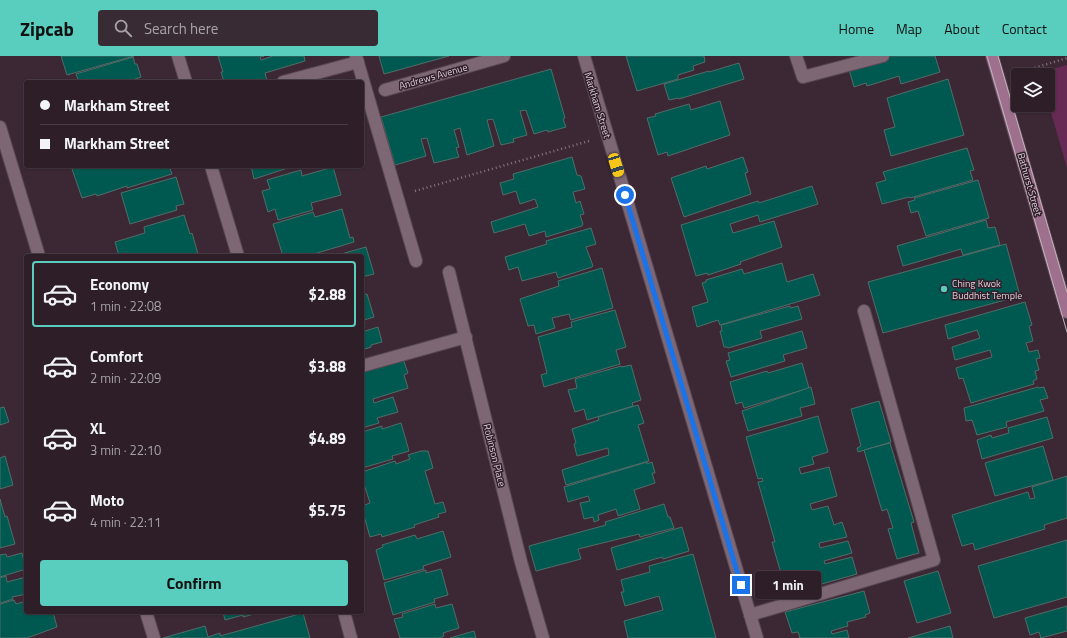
<!DOCTYPE html>
<html lang="en">
<head>
<meta charset="utf-8">
<style>
  body { margin:0; font-family:"Titillium Web",sans-serif; background:#392b34; color:#f1f3f6; height:100vh; display:flex; flex-direction:column; font-size:15px; white-space:nowrap }
  * { box-sizing:border-box; margin:0 }
  p { font-size:13px; color:#a7a2a8 }
  .icon { flex:none; width:22px; height:22px; fill:none; stroke:currentColor; stroke-width:2; stroke-linecap:round; stroke-linejoin:round }
  .map { position:relative; flex:1; overflow:hidden }
  .drawer { position:absolute; left:24px; top:198px; width:340px; height:360px; display:flex; flex-direction:column; background:#2d1e28; border-radius:4px; box-shadow:0 1px 3px #0004,0 0 0 1px #483c45 }
  .drawer>* { flex:none }
  .top-card { position:absolute; left:24px; top:24px; width:340px; height:88px; border-radius:4px; box-shadow:0 1px 3px #0004,0 0 0 1px #483c45; display:grid; align-content:center; height:88px; padding:0 16px; background:#2d1e28 }
  .fabs { position:absolute; left:1011px; top:12px; display:grid; gap:8px }
  .fabs a { display:grid; place-items:center; width:44px; height:44px; border-radius:4px; background:#2d1e28; box-shadow:0 1px 3px #0004,0 0 0 1px #483c45; font-size:20px }
  .end { position:absolute; width:18px; height:18px; margin:-9px; border:5px solid #1a73e8; background:#fff; box-shadow:0 0 0 2px #fff }
  .from { border-radius:50% }
  .bubble { position:absolute; height:28px; border-radius:4px; background:#2d1e28; box-shadow:0 1px 3px #0004,0 0 0 1px #483c45; font-size:13px; font-weight:700; line-height:28px; text-align:center }
  .car { position:absolute; width:12px; height:24px; margin:-12px -6px; border-radius:5px; box-shadow:0 0 3px 1px #0007; background:linear-gradient(#f5c518 24%,#345 0 40%,#f5c518 0 76%,#345 0 86%,#f5c518 0) }
  .top-card b { display:flex; align-items:center; gap:14px; height:38px; font-size:15px }
  .top-card b+b { border-top:1px solid #483c45 }
  .top-card i { width:10px; height:10px; background:#f1f3f6 }
  ul { padding:7px 0 0; list-style:none }
  li { display:flex; align-items:center; gap:12px; height:66px; margin:0 8px 6px; padding:0 8px; border:2px solid transparent; border-radius:4px }
  li div { flex:1 }
  li b { display:block; font-size:15px }
  li em { font-style:normal; font-weight:700 }
  li.active { border-color:#59cebe }
  li>.icon { width:36px; height:36px; stroke-width:1.5 }
  .action { display:flex; gap:8px; margin-top:auto; padding:8px 16px }
  .action a { flex:1; height:46px; border-radius:4px; background:#59cebe; color:#111; font-size:16px; font-weight:700; line-height:46px; text-align:center }
  header { display:flex; align-items:center; gap:24px; box-sizing:border-box; height:56px; padding:0 20px; background:#59cebe; color:#111 }
  header strong { font-size:19px }
  nav { display:flex; gap:22px; margin-inline-start:auto; font-size:14px }
  .search { width:280px; height:36px; background:#392b34; display:flex; align-items:center; gap:10px; box-sizing:border-box; padding:0 14px; border-radius:4px; color:#a7a2a8; font-size:15px }
  .map>svg:first-child { display:block }
</style>
</head>
<body>
<header>
<strong>Zipcab</strong>
<div class="search"><svg class="icon" aria-label="search" viewBox="0 0 24 24"><circle cx="10" cy="10" r="6"/><path d="M15 15l6 6"/></svg>Search here</div>
<nav><a>Home</a><a>Map</a><a>About</a><a>Contact</a></nav>
</header>
<div class="map">
<svg width="1067" height="582" viewBox="0 0 1067 582">
  <rect width="100%" height="100%" fill="#3c2835"/>
  <polygon fill="#672a55" points="1067,9 1067,112 1048,46 1048,19 1040,19 1039,17"/>
  <g fill="#005950" stroke="#506d68">
    <polygon points="61,0 134,0 67,19"/>
    <polygon points="218,0 264,0 260,1 261,4 273,0 304,0 305,5 265,17 267,25 264,26 224,26 221,16 223,16"/>
    <polygon points="379,0 449,0 384,18"/>
    <polygon points="626,0 704,0 705,6 693,10 694,14 678,19 678,23 637,35"/>
    <polygon points="888,0 935,0 940,16 901,28 899,20 867,30 866,27 854,31 849,13"/>
    <polygon points="133,1 135,8 137,8 141,21 127,26 79,26 76,18"/>
    <polygon points="739,7 744,23 679,43 678,42 669,44 664,28 709,15 709,16"/>
    <polygon points="551,13 565,62 563,63 566,71 548,76 547,74 534,78 526,54 520,55 527,79 513,83 514,86 501,89 493,63 487,64 494,90 467,99 460,72 454,74 459,91 456,92 459,101 434,107 427,82 421,83 426,100 395,109 381,61"/>
    <polygon points="948,23 964,79 891,100 884,74 895,71 887,42"/>
    <polygon points="720,45 730,79 668,100 667,96 658,99 647,62 656,60 655,58 689,48 691,54"/>
    <polygon points="967,92 974,114 970,115 973,124 910,142 909,141 882,148 876,127 886,124 883,116"/>
    <polygon points="572,101 577,119 581,120 585,133 573,136 576,147 580,145 584,158 580,159 583,168 582,170 546,181 545,175 529,180 525,168 494,177 491,166 538,151 535,143 520,148 516,135 503,139 500,127 514,123 513,118"/>
    <polygon points="743,101 748,116 745,117 751,138 684,161 671,122 706,110 707,113"/>
    <polygon points="71,110 169,110 172,118 127,132 127,130 97,140 96,138 82,142"/>
    <polygon points="251,110 294,110 254,123"/>
    <polygon points="333,111 341,139 311,147 313,154 278,164 275,153 268,156 262,135 270,133 267,124 301,114 302,120"/>
    <polygon points="176,121 184,148 176,150 177,154 130,168 121,137"/>
    <polygon points="978,124 989,162 926,180 918,155 911,157 908,146 915,144 914,142"/>
    <polygon points="812,130 818,148 760,166 758,159 730,168 733,177 774,165 782,191 740,206 741,208 708,219 707,217 696,220 681,169 758,145 759,147"/>
    <polygon points="342,153 350,182 353,181 354,186 307,200 283,200 273,168 313,156 315,161"/>
    <polygon points="184,159 190,178 192,177 198,198 193,200 119,200 115,186 145,177 144,171"/>
    <polygon points="986,164 988,172 995,171 1000,189 963,199 961,193 903,210 897,190"/>
    <polygon points="591,172 596,188 586,191 593,210 592,211 558,222 556,216 522,225 518,211 509,214 505,201 547,188 546,185"/>
    <polygon points="1006,188 1020,240 883,277 868,226"/>
    <polygon points="366,191 374,218 362,221 362,200 334,200"/>
    <polygon points="782,207 787,226 813,218 820,239 720,269 718,264 697,271 692,251 708,246 702,227 706,226 706,224 742,213 744,218"/>
    <polygon points="602,212 613,252 571,264 569,258 552,262 555,272 536,278 534,269 528,270 520,243 559,230 558,225"/>
    <polygon points="367,238 374,261 364,264 365,267 362,268 362,239"/>
    <polygon points="1025,246 1032,269 1029,270 1033,285 1026,287 1029,296 1038,294 1040,302 1036,303 1039,314 1035,315 1037,323 1033,325 1034,328 971,347 963,322 959,323 956,312 992,301 990,294 955,304 952,291 980,282 977,274 948,283 945,269"/>
    <polygon points="790,250 791,252 798,250 802,263 760,275 762,282 728,292 727,291 724,291 720,275 722,275 721,269"/>
    <polygon points="615,254 626,291 616,294 620,308 544,331 541,319 547,317 538,281 572,271 571,266"/>
    <polygon points="378,271 382,286 371,289 371,291 362,294 362,276"/>
    <polygon points="802,275 807,292 783,299 785,305 731,321 726,305 730,304 728,297"/>
    <polygon points="403,303 408,317 404,319 408,332 373,343 374,347 393,341 398,356 377,362 379,367 362,372 362,311"/>
    <polygon points="802,307 809,332 744,352 742,346 736,348 730,326 767,315 768,317"/>
    <polygon points="631,309 641,344 632,347 633,350 587,364 584,353 575,356 568,334 577,332 575,323 621,310 622,311"/>
    <polygon points="811,331 815,348 800,352 802,360 748,375 742,355"/>
    <polygon points="1038,331 1039,332 1044,331 1048,342 1040,344 1044,355 1006,366 1007,371 977,379 972,364 966,365 964,352"/>
    <polygon points="879,345 891,386 858,396 857,392 861,390 851,353"/>
    <polygon points="638,349 644,367 638,369 649,405 566,429 562,414 609,399 608,392 577,400 574,388 576,387 572,373 599,364 598,361"/>
    <polygon points="4,351 9,366 0,369 0,352"/>
    <polygon points="818,360 828,396 812,401 814,408 799,412 801,418 829,411 837,440 810,448 812,454 828,450 834,469 842,466 847,481 819,487 820,492 848,485 852,497 824,505 825,508 852,501 857,518 797,535 794,525 786,527 784,520 782,521 772,486 775,486 758,426 763,425 762,422 758,423 746,381"/>
    <polygon points="1047,361 1053,382 982,403 977,384 991,379 992,382 1009,377 1008,372"/>
    <polygon points="401,367 409,395 392,400 393,403 362,412 362,376 382,370 382,373"/>
    <polygon points="890,387 914,466 911,467 919,497 897,503 888,473 893,472 887,453 882,455 864,394"/>
    <polygon points="1043,390 1053,424 995,440 985,407"/>
    <polygon points="421,395 428,395 433,412 425,415 435,448 443,446 446,456 438,458 439,461 414,469 415,471 382,481 381,478 370,481 362,453 362,450 370,447 365,431 362,432 362,416 395,405 396,408 410,403 408,399"/>
    <polygon points="5,400 13,429 0,433 0,402"/>
    <polygon points="647,406 647,408 652,406 655,417 652,417 655,427 634,434 640,453 618,460 616,453 598,459 599,464 594,466 593,461 584,463 580,447 590,445 588,440 568,446 564,431"/>
    <polygon points="1067,420 1067,462 1044,469 1045,473 975,494 973,487 962,490 952,459 1028,436 1030,443 1035,442 1032,431"/>
    <polygon points="0,443 5,461 7,460 15,488 0,492"/>
    <polygon points="664,448 668,461 670,461 674,472 640,481 639,478 578,493 581,503 536,515 529,490 606,469 605,466"/>
    <polygon points="682,471 689,495 663,503 662,501 617,514 611,492"/>
    <polygon points="443,475 451,501 423,510 424,513 384,524 376,494 383,491 382,489 415,479 417,483"/>
    <polygon points="1067,484 1067,541 994,562 978,510"/>
    <polygon points="22,497 26,513 0,521 0,499 6,498 7,501"/>
    <polygon points="693,498 716,582 628,582 624,565 663,554 659,540 625,550 621,536 624,536 621,524 650,516 649,510"/>
    <polygon points="441,513 448,539 434,543 435,546 393,559 384,527 426,514 426,517"/>
    <polygon points="938,515 951,557 917,567 904,525"/>
    <polygon points="6,520 7,526 26,521 26,538 12,541 13,543 0,547 0,522"/>
    <polygon points="864,535 870,557 865,559 866,561 847,566 848,570 831,575 832,578 847,574 849,582 800,582 798,576 792,577 785,556"/>
    <polygon points="14,544 16,548 26,545 26,556 53,556 57,571 27,582 0,582 0,548"/>
    <polygon points="435,548 436,552 452,548 459,572 443,577 444,580 439,582 400,582 394,563 403,561 402,558"/>
    <polygon points="1067,550 1067,575 1041,582 1039,576 1030,579 1025,562"/>
    <polygon points="218,556 262,556 243,561 243,559 225,564 223,556 219,558"/>
    <polygon points="303,557 310,582 163,582 205,570 208,581 220,577 220,580"/>
    <polygon points="950,570 953,582 908,582"/>
    <polygon points="474,575 476,582 450,582"/>
  </g>
  <g fill="none" stroke-linecap="round" stroke-linejoin="round">
    <g stroke="#574751" stroke-width="14">
      <g id="minor">
        <polyline points="178,0 186,26"/>
        <polyline points="356,0 416,205"/>
        <polyline points="584,0 757,582"/>
        <polyline points="796,0 803,21 883,0"/>
        <polyline points="283,26 358,6"/>
        <polyline points="385,34 504,0"/>
        <polyline points="0,71 39,200"/>
        <polyline points="211,110 238,200"/>
        <polyline points="449,216 521,506 543,582"/>
        <polyline points="362,310 466,281"/>
        <polyline points="146,556 154,582"/>
        <polyline points="344,556 351,582"/>
        <polyline points="750,559 934,504 864,255"/>
      </g>
    </g>
    <g stroke="#574751" stroke-width="14">
      <polyline id="major" points="992,0 1067,256"/>
    </g>
    <g stroke="#877680" stroke-width="2.5" stroke-dasharray="1 3" stroke-linecap="butt">
      <polyline points="1031,13 1067,2"/>
      <polyline points="415,135 589,85"/>
    </g>
    <use href="#minor" stroke="#7d6775" stroke-width="12"/>
    <use href="#major" stroke="#9f6f8e" stroke-width="12"/>
    <g stroke="#c0b2ba" stroke-width="1">
      <polyline points="987,0 1067,276"/>
      <polyline points="998,0 1067,236"/>
    </g>
  </g>
  <g fill="none" stroke-linecap="round" stroke-linejoin="round">
    <polyline stroke="#1a73e8" stroke-width="5" points="625,139 741,529"/>
  </g>
  <circle fill="#59cebe" stroke="#311f2b" stroke-width="1.5" cx="944" cy="233" r="4"/>
  <g text-anchor="middle" stroke-width="3" stroke-linejoin="round" paint-order="stroke">
    <g font-size="10" fill="#ded1d9" stroke="#311f2b">
      <text transform="translate(433 20) rotate(-16)" y="4">Andrews Avenue</text>
      <text transform="translate(598 49) rotate(73)" y="4">Markham Street</text>
      <text transform="translate(1030 128) rotate(74)" y="4">Bathurst Street</text>
      <text transform="translate(495 399) rotate(76)" y="4">Robinson Place</text>
    </g>
    <g font-size="10" fill="#ded1d9" stroke="#311f2b" text-anchor="start">
      <text x="952" y="231">Ching Kwok<tspan x="952" dy="12">Buddhist Temple</tspan></text>
    </g>
  </g>
</svg>
<div class="fabs">
<a><svg class="icon" aria-label="layers" viewBox="0 0 24 24"><path d="M12 4l9 5-9 5-9-5zM3 14l9 5 9-5"/></svg></a>
</div>
<i class="end from" style="left:625px;top:139px"></i>
<i class="end" style="left:741px;top:529px"></i>
<div class="bubble" style="left:755px;top:515px;width:66px">1 min</div>
<i class="car" style="left:616px;top:109px;rotate:163deg"></i>
<div class="top-card">
<b><i class="from"></i>Markham Street</b>
<b><i></i>Markham Street</b>
</div>
<section class="drawer">
<ul>
<li class="active"><svg class="icon" aria-label="car" viewBox="0 0 24 24"><path d="M5 17H2v-5l4-1 3-4h7l3 4 3 1v5h-3M9 17h6M6 11h13"/><circle cx="7" cy="17" r="2"/><circle cx="17" cy="17" r="2"/></svg><div><b>Economy</b><p>1 min · 22:08</p></div><em>$2.88</em></li>
<li><svg class="icon" aria-label="car" viewBox="0 0 24 24"><path d="M5 17H2v-5l4-1 3-4h7l3 4 3 1v5h-3M9 17h6M6 11h13"/><circle cx="7" cy="17" r="2"/><circle cx="17" cy="17" r="2"/></svg><div><b>Comfort</b><p>2 min · 22:09</p></div><em>$3.88</em></li>
<li><svg class="icon" aria-label="car" viewBox="0 0 24 24"><path d="M5 17H2v-5l4-1 3-4h7l3 4 3 1v5h-3M9 17h6M6 11h13"/><circle cx="7" cy="17" r="2"/><circle cx="17" cy="17" r="2"/></svg><div><b>XL</b><p>3 min · 22:10</p></div><em>$4.89</em></li>
<li><svg class="icon" aria-label="car" viewBox="0 0 24 24"><path d="M5 17H2v-5l4-1 3-4h7l3 4 3 1v5h-3M9 17h6M6 11h13"/><circle cx="7" cy="17" r="2"/><circle cx="17" cy="17" r="2"/></svg><div><b>Moto</b><p>4 min · 22:11</p></div><em>$5.75</em></li>
</ul>
<div class="action"><a>Confirm</a></div>
</section>
</div>
</body>
</html>
